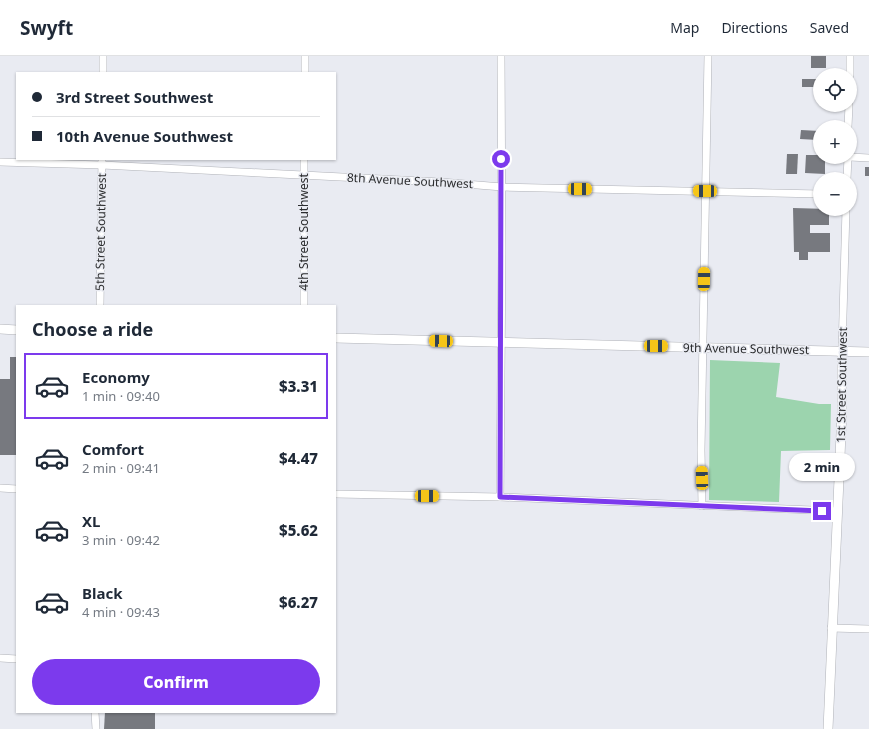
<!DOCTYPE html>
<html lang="en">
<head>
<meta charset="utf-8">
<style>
  body { margin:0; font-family:"Noto Sans",sans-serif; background:#f2f2f3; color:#1f2937; height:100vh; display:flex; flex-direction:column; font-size:15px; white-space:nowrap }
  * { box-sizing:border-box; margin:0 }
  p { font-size:13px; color:#747a83 }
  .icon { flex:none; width:22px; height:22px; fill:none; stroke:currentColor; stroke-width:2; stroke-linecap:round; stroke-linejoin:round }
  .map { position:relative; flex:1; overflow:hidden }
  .details { position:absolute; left:16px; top:249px; width:320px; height:408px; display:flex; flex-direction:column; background:#fff; border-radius:0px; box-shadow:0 1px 3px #0004 }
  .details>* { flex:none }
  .guide { position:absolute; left:16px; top:16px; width:320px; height:88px; border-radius:0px; box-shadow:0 1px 3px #0004; display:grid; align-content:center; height:88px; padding:0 16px; background:#fff }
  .tools { position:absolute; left:813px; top:12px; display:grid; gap:8px }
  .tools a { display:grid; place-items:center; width:44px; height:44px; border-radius:50%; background:#fff; box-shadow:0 1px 3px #0004; font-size:20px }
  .end { position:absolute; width:18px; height:18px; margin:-9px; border:5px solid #7c3aed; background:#fff; box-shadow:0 0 0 2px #fff }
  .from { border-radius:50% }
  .bubble { position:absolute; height:28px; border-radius:14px; background:#fff; box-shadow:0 1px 3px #0004; font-size:13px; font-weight:800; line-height:28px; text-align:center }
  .car { position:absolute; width:12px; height:24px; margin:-12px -6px; border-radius:5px; box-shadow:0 0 3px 1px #0007; background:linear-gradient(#f5c518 24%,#345 0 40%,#f5c518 0 76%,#345 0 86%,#f5c518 0) }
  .guide b { display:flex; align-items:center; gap:14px; height:38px; font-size:15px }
  .guide b+b { border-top:1px solid #e0e1e3 }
  .guide i { width:10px; height:10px; background:#1f2937 }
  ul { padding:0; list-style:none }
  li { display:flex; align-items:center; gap:12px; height:66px; margin:0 8px 6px; padding:0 8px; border:2px solid transparent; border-radius:0px }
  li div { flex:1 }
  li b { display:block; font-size:15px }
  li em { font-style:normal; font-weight:800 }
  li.on { border-color:#7c3aed }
  li>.icon { width:36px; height:36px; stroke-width:1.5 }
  h2 { padding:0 16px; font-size:18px; line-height:48px }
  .action { display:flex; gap:8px; margin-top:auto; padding:8px 16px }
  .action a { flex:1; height:46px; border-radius:24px; background:#7c3aed; color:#fff; font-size:16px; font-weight:800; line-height:46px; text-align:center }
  header { display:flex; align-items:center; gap:24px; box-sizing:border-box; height:56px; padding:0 20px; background:#fff; border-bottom:1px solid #e0e1e3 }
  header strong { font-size:19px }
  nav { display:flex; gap:22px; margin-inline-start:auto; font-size:14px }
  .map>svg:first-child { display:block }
</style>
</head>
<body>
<header>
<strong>Swyft</strong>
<nav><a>Map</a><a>Directions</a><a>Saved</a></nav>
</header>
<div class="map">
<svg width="869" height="673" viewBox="0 0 869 673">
  <rect width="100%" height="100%" fill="#e9ebf2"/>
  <polygon fill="#9cd4ae" points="710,304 780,307 776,341 819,348 831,348 830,394 781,395 779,446 709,444"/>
  <g fill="#77797f">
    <rect x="811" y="0" width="15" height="12"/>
    <polygon points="802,23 820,23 820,38 817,38 817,31 802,31"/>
    <polygon points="801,74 820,75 820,86 818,84 800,83"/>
    <polygon points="787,98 798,98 797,118 786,118"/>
    <polygon points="806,99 820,99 820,101 825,101 825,118 805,117"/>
    <rect x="865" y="111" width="4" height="9"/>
    <polygon points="793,152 829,153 829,169 810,169 810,177 830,177 830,196 808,196 808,204 799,204 799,196 794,196"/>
    <polygon points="10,301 17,301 17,399 0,399 0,323 10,323"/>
    <polygon points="105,656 155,656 155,673 104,673"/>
  </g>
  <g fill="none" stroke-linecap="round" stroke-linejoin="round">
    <g stroke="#b0b2b8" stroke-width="8">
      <g id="minor">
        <polyline points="103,17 103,0"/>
        <polyline points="305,17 305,0"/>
        <polyline points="850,19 850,0"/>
        <polyline points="848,71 849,49"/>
        <polyline points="850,101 869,102"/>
        <polyline points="0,106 102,109 441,126 502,131 820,138"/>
        <polyline points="847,123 848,101"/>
        <polyline points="100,250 102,103"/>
        <polyline points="304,250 304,103"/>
        <polyline points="842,295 846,153"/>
        <polyline points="0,432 17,433"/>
        <polyline points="335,438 500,441 837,455"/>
        <polyline points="500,441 502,194 501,0"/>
        <polyline points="702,450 701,394 708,0"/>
        <polyline points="831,572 869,573"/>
        <polyline points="0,602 17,603"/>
        <polyline points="95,656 96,673"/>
      </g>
    </g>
    <g stroke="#b0b2b8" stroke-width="10">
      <g id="tertiary">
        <polyline points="0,273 17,274"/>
        <polyline points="335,282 869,296"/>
        <polyline points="828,673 842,355 842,295"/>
      </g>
    </g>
    <use href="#minor" stroke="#fff" stroke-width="7"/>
    <use href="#tertiary" stroke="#fff" stroke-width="9"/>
  </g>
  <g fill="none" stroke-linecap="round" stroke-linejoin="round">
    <polyline stroke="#7c3aed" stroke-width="5" points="501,103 500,441 822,455"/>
  </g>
  <g text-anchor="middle" stroke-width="3" stroke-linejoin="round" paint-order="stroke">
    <g font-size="12" fill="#2b2c2e" stroke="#e9ebf2">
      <text transform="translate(410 125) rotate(3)" y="4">8th Avenue Southwest</text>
      <text transform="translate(101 176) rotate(-89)" y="4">5th Street Southwest</text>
      <text transform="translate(304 176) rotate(-90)" y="4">4th Street Southwest</text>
      <text transform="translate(746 293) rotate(1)" y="4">9th Avenue Southwest</text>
      <text transform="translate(842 329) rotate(-89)" y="4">1st Street Southwest</text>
    </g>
  </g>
</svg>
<div class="tools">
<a><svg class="icon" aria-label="locate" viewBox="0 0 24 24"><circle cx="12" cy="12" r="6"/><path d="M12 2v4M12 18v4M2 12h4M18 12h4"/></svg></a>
<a>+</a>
<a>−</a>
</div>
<i class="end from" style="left:501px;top:103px"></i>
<i class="end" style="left:822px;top:455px"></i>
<div class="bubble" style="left:789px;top:397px;width:66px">2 min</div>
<i class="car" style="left:580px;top:133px;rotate:91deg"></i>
<i class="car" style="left:705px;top:135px;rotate:271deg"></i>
<i class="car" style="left:704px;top:223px;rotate:1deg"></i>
<i class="car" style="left:441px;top:285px;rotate:272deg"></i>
<i class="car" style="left:656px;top:290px;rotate:91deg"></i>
<i class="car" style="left:702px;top:422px;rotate:358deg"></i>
<i class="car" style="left:427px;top:440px;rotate:91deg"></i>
<div class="guide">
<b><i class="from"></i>3rd Street Southwest</b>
<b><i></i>10th Avenue Southwest</b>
</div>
<section class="details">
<h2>Choose a ride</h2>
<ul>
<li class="on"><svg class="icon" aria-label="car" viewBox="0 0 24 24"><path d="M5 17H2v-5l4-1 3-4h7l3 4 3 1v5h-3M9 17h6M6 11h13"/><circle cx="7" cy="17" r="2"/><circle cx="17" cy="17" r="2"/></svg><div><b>Economy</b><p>1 min · 09:40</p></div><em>$3.31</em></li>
<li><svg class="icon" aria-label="car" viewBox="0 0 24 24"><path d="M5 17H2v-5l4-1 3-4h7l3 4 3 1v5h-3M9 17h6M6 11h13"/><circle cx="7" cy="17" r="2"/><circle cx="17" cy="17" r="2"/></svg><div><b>Comfort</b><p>2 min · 09:41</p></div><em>$4.47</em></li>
<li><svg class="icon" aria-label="car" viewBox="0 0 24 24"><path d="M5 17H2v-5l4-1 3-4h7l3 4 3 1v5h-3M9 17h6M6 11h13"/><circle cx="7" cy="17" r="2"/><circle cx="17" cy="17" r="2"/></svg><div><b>XL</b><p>3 min · 09:42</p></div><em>$5.62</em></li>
<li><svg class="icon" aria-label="car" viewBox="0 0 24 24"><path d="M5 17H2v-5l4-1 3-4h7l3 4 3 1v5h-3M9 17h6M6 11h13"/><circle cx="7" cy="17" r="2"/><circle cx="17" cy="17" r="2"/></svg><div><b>Black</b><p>4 min · 09:43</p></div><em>$6.27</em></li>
</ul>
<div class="action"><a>Confirm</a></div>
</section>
</div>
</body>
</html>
